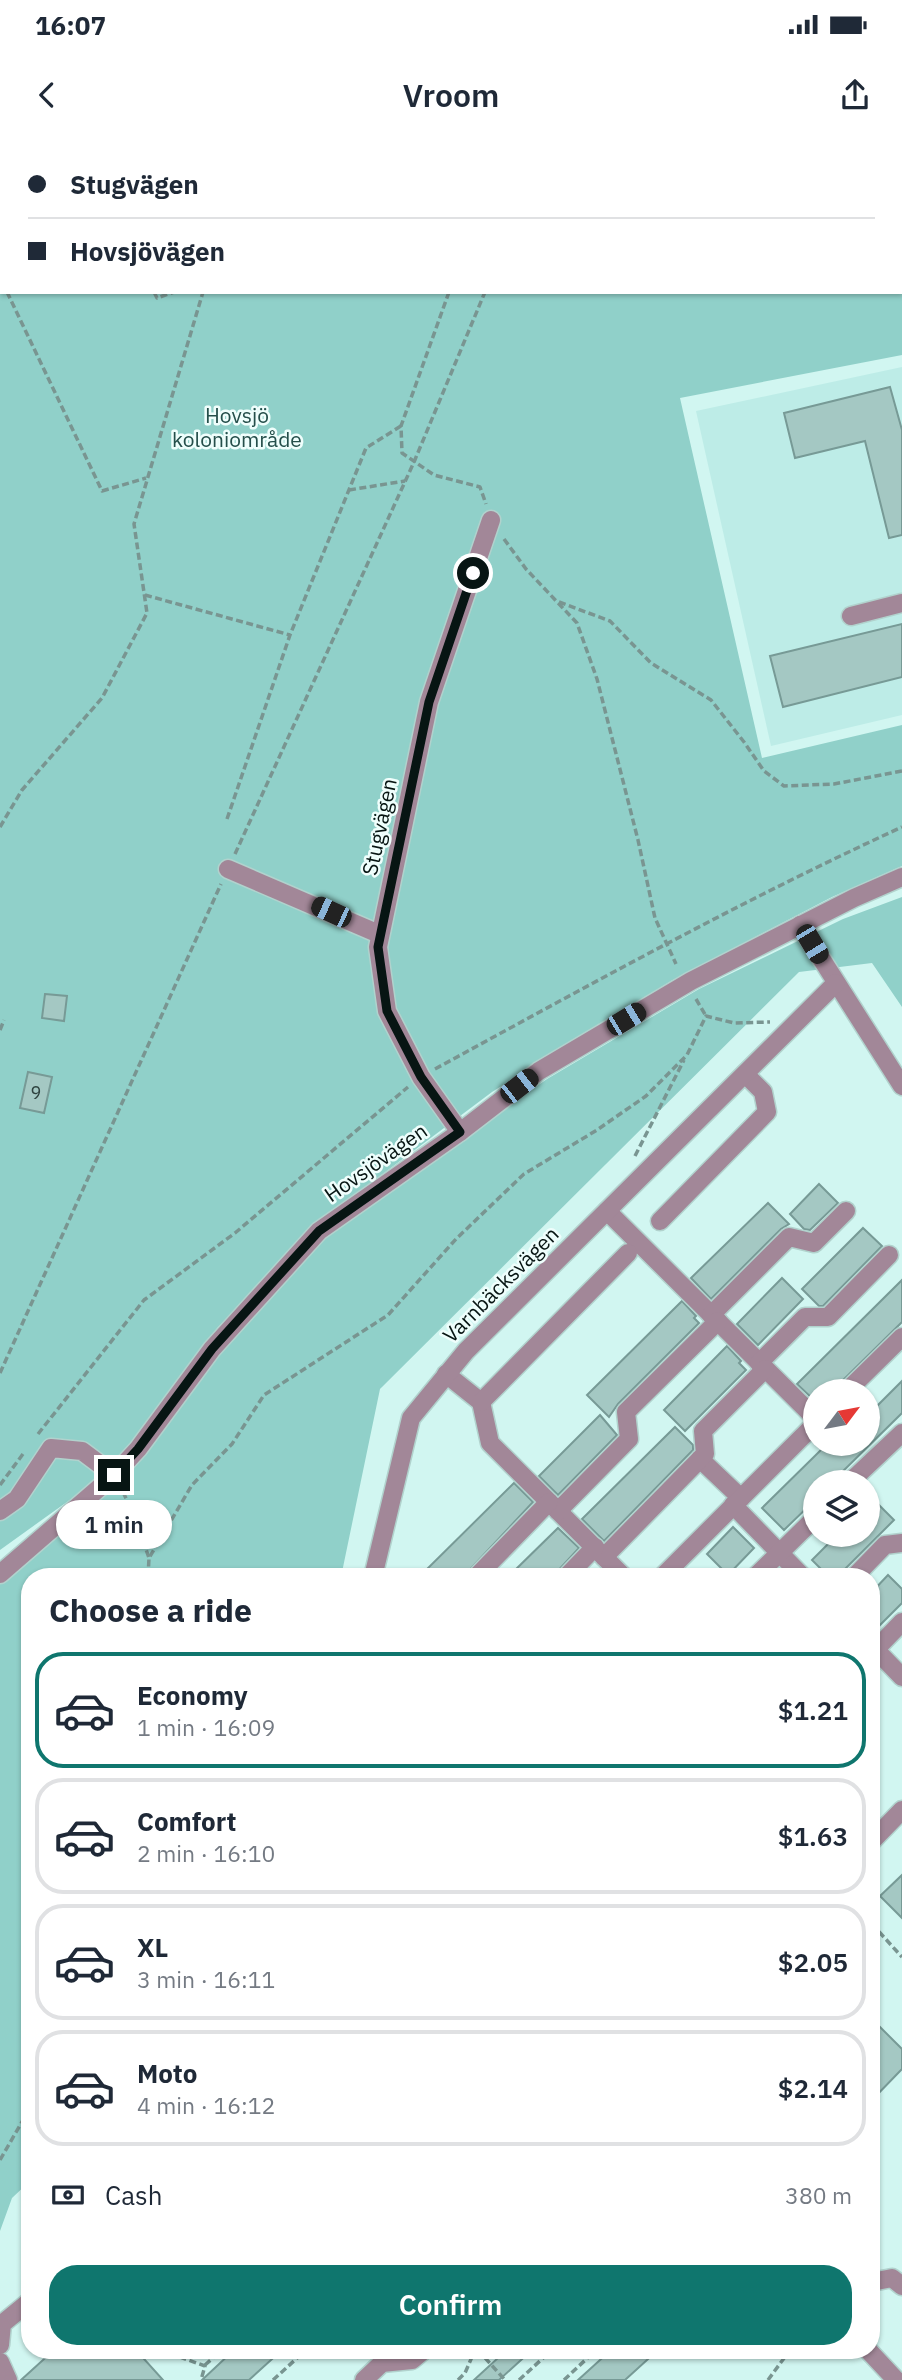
<!DOCTYPE html>
<html lang="en">
<head>
<meta charset="utf-8">
<style>
  body { margin:0; font-family:"IBM Plex Sans",sans-serif; background:#f6f6f7; color:#1f2937; height:100vh; display:flex; flex-direction:column; font-size:26px; white-space:nowrap }
  * { box-sizing:border-box; margin:0 }
  p { font-size:23px; color:#747a83 }
  .icon { flex:none; width:38px; height:38px; fill:none; stroke:currentColor; stroke-width:2; stroke-linecap:round; stroke-linejoin:round }
  .map { position:relative; flex:1; overflow:hidden }
  .side { position:absolute; left:21px; top:1428px; width:859px; height:791px; display:flex; flex-direction:column; background:#fff; border-radius:28px; box-shadow:0 2px 5px #0004 }
  .side>* { flex:none }
  .hud { position:absolute; left:0px; top:0px; width:903px; height:154px; box-shadow:0 2px 5px #0004; display:grid; align-content:center; height:154px; padding:0 28px; background:#fff }
  .needle { width:46px; rotate:58deg }
  .fabs { position:absolute; left:803px; top:1239px; display:grid; gap:14px }
  .fabs a { display:grid; place-items:center; width:77px; height:77px; border-radius:50%; background:#fff; box-shadow:0 2px 5px #0004; font-size:35px }
  .end { position:absolute; width:32px; height:32px; margin:-16px; border:9px solid #071513; background:#fff; box-shadow:0 0 0 4px #fff }
  .from { border-radius:50% }
  .bubble { position:absolute; height:49px; border-radius:24px; background:#fff; box-shadow:0 2px 5px #0004; font-size:23px; font-weight:600; line-height:49px; text-align:center }
  .car { position:absolute; width:21px; height:42px; margin:-21px -10px; border-radius:9px; box-shadow:0 0 5px 2px #0007; background:linear-gradient(#222 24%,#8ab4d8 0 40%,#222 0 76%,#8ab4d8 0 86%,#222 0) }
  .hud b { display:flex; align-items:center; gap:24px; height:66px; font-size:26px }
  .hud b+b { border-top:2px solid #e0e1e3 }
  .hud i { width:18px; height:18px; background:#1f2937 }
  ul { padding:0; list-style:none }
  li { display:flex; align-items:center; gap:21px; height:116px; margin:0 14px 10px; padding:0 14px; border:4px solid #e0e1e3; border-radius:28px }
  li div { flex:1 }
  li b { display:block; font-size:26px }
  li em { font-style:normal; font-weight:600 }
  li.on { border-color:#0f766e }
  li>.icon { width:63px; height:63px; stroke-width:1.5 }
  h2 { padding:0 28px; font-size:32px; line-height:84px }
  .pay { display:flex; align-items:center; gap:18px; height:77px; padding:0 28px; font-size:26px }
  .pay p { margin-inline-start:auto }
  .cta { display:flex; gap:14px; margin-top:auto; padding:14px 28px }
  .cta a { flex:1; height:80px; border-radius:28px; background:#0f766e; color:#fff; font-size:28px; font-weight:600; line-height:80px; text-align:center }
  .status { display:flex; justify-content:space-between; align-items:center; height:49px; padding:0 35px; background:#fff; direction:ltr }
  .status svg { height:19px; fill:currentColor }
  header { display:flex; justify-content:space-between; align-items:center; height:91px; padding:0 28px; background:#fff; font-size:32px; font-weight:600 }
  .map>svg:first-child { display:block }
</style>
</head>
<body>
<div class="status"><b>16:07</b><svg viewBox="0 0 49 12"><path d="M0 12V9h3v3zM5 12V6h3v6zM10 12V3h3v9zM15 12V0h3v12zM26 1h20v11H26zM47 4h2v5h-2z"/></svg></div>
<header><svg class="icon" aria-label="back" viewBox="0 0 24 24"><path d="M15 5l-7 7 7 7"/></svg>Vroom<svg class="icon" aria-label="share" viewBox="0 0 24 24"><path d="M12 15V3M7 8l5-5 5 5M5 13v7h14v-7"/></svg></header>
<div class="map">
<svg width="902" height="2240" viewBox="0 0 902 2240">
  <rect width="100%" height="100%" fill="#d1f6f1"/>
  <polygon fill="#bdece7" points="902,227 902,575 771,606 696,271"/>
  <g fill="#90d0c9" fill-rule="evenodd">
    <path d="M0 0H902V215L680 258 762 618 902 585V726L832 757 671 841 492 952 328 1075 218 1187 132 1308 110 1331 0 1410ZM2 2H901V152H2Z"/>
    <polygon points="902,757 902,867 872,823 799,832 380,1249 341,1437 30,1437 30,2041 12,2058 0,2091 0,1442 103,1349 216,1214 331,1088 547,939 699,849 843,779"/>
  </g>
  <g fill="#a4c8c3" stroke="#779a96" stroke-width="2">
    <polygon points="890,247 902,290 902,395 889,398 865,301 795,318 784,273"/>
    <polygon points="902,484 902,537 783,567 770,516"/>
    <polygon points="45,854 67,856 64,881 42,878"/>
    <polygon points="28,932 52,937 44,973 20,968"/>
    <polygon points="819,1044 838,1063 810,1090 804,1089 790,1074"/>
    <polygon points="768,1063 789,1084 781,1089 711,1159 691,1138"/>
    <polygon points="863,1088 882,1106 823,1166 819,1166 802,1149"/>
    <polygon points="782,1138 803,1159 758,1205 737,1184"/>
    <polygon points="902,1140 902,1182 832,1251 816,1251 816,1262 797,1244"/>
    <polygon points="682,1161 696,1176 694,1178 699,1183 618,1264 609,1277 587,1255"/>
    <polygon points="727,1206 741,1221 739,1223 746,1230 685,1291 664,1270"/>
    <polygon points="902,1241 902,1273 832,1342 816,1342 816,1359 784,1390 762,1368 827,1304 868,1304 868,1275"/>
    <polygon points="600,1275 617,1295 558,1355 539,1336"/>
    <polygon points="675,1287 693,1305 693,1310 604,1401 582,1379"/>
    <polygon points="514,1343 533,1362 463,1437 419,1437"/>
    <polygon points="868,1354 894,1380 837,1437 829,1437 812,1420 837,1395 868,1395"/>
    <polygon points="733,1387 754,1408 728,1435 707,1414"/>
    <polygon points="558,1388 579,1408 555,1434 552,1437 508,1437"/>
    <polygon points="888,1435 902,1449 902,1463 879,1486 872,1479 872,1452"/>
    <polygon points="902,1735 902,1778 880,1756"/>
    <polygon points="872,1879 902,1909 902,1929 872,1960"/>
    <polygon points="54,2210 136,2210 163,2240 21,2240"/>
    <polygon points="234,2210 282,2210 249,2240 202,2240"/>
    <polygon points="491,2210 532,2210 499,2240 474,2240 498,2218"/>
    <polygon points="611,2210 658,2210 625,2240 578,2240"/>
  </g>
  <g fill="none" stroke-linecap="round" stroke-linejoin="round">
    <g stroke="#b1d2cd" stroke-width="21">
      <g id="minor">
        <polyline points="851,476 902,463"/>
        <polyline points="228,729 379,794"/>
        <polyline points="800,785 902,946"/>
        <polyline points="460,992 421,937 387,871 378,807 429,562 491,380"/>
        <polyline points="607,1071 816,1279"/>
        <polyline points="660,1081 767,972 763,952 745,934"/>
        <polyline points="711,1175 789,1097 814,1103 846,1071"/>
        <polyline points="759,1223 805,1177 828,1177 889,1115"/>
        <polyline points="446,1234 481,1262 490,1303 624,1437"/>
        <polyline points="847,1251 902,1197"/>
        <polyline points="481,1262 628,1113"/>
        <polyline points="700,1319 741,1358"/>
        <polyline points="850,1342 902,1293"/>
        <polyline points="733,1365 803,1437"/>
        <polyline points="0,1371 17,1359 51,1308 82,1311 114,1335"/>
        <polyline points="558,1371 629,1299 626,1272 718,1181"/>
        <polyline points="604,1417 705,1314 703,1291 765,1229"/>
        <polyline points="0,1434 114,1335 138,1309 212,1209 319,1091 460,992 539,931 691,841 854,758 902,737"/>
        <polyline points="373,1437 411,1278 466,1211 836,843"/>
        <polyline points="476,1437 549,1362"/>
        <polyline points="566,1437 595,1407"/>
        <polyline points="662,1437 816,1283"/>
        <polyline points="755,1437 816,1377"/>
        <polyline points="854,1437 885,1405 902,1403"/>
        <polyline points="872,1506 902,1537"/>
        <polyline points="875,1510 902,1482"/>
        <polyline points="872,1701 902,1670"/>
        <polyline points="872,2142 892,2138 902,2146"/>
        <polyline points="0,2205 2,2184 30,2161"/>
        <polyline points="868,2210 896,2240"/>
        <polyline points="0,2222 8,2240"/>
        <polyline points="364,2240 382,2223 412,2220 424,2210"/>
      </g>
    </g>
    <g stroke="#799591" stroke-width="3.5" stroke-dasharray="7 3.5" stroke-linecap="butt">
      <polyline points="82,0 82,2"/>
      <polyline points="326,0 329,2"/>
      <polyline points="492,2 493,0"/>
      <polyline points="547,2 548,0"/>
      <polyline points="0,63 2,62"/>
      <polyline points="0,137 2,140"/>
      <polyline points="7,152 102,351 146,338"/>
      <polyline points="154,152 157,158 174,152"/>
      <polyline points="449,152 401,286 402,313 434,335 480,347 486,364"/>
      <polyline points="349,350 405,341"/>
      <polyline points="504,399 526,429 577,483 597,539 638,700 655,778 676,824"/>
      <polyline points="145,455 290,495"/>
      <polyline points="559,462 610,481 651,523 711,560 744,602 764,631 784,646 834,644 902,631"/>
      <polyline points="227,679 290,495 366,308 401,286"/>
      <polyline points="0,687 22,650 102,558 147,473 134,384 203,152"/>
      <polyline points="235,714 414,322 485,152"/>
      <polyline points="696,859 706,876"/>
      <polyline points="0,890 4,880"/>
      <path d="M435 929C589 845 743 760 902 687"/>
      <polyline points="635,1016 684,920"/>
      <polyline points="0,1233 221,744"/>
      <polyline points="38,1294 144,1160 235,1093 408,947"/>
      <polyline points="0,1345 23,1314"/>
      <polyline points="123,1352 134,1375 149,1418"/>
      <polyline points="148,1437 149,1418 192,1345 232,1304 264,1255 388,1175 456,1099 524,1034 597,990 646,956 687,915 706,876 734,883 770,882"/>
      <polyline points="872,1784 902,1817"/>
      <polyline points="0,2020 30,1968"/>
      <polyline points="172,2210 177,2216 205,2226 201,2240"/>
      <polyline points="478,2210 505,2240"/>
      <polyline points="205,2225 222,2210"/>
      <polyline points="273,2240 306,2210"/>
      <polyline points="458,2240 465,2233 475,2210"/>
      <polyline points="519,2240 552,2210"/>
      <polyline points="564,2240 596,2210"/>
      <polyline points="768,2240 790,2210"/>
    </g>
    <use href="#minor" stroke="#a28798" stroke-width="18"/>
  </g>
  <g fill="none" stroke-linecap="round" stroke-linejoin="round">
    <polyline stroke="#071513" stroke-width="9" points="114,1335 138,1309 212,1209 319,1091 460,992 421,937 387,871 378,807 429,562 473,433"/>
  </g>
  <g text-anchor="middle" stroke-width="5" stroke-linejoin="round" paint-order="stroke">
    <g font-size="18" fill="#2e423f">
      <text x="36" y="959">9</text>
    </g>
    <g font-size="21" fill="#254f4b" stroke="#effefc">
      <text x="237" y="283">Hovsjö<tspan x="237" dy="24">koloniområde</tspan></text>
    </g>
    <g font-size="21" fill="#071513" stroke="#effefc">
      <text transform="translate(380 687) rotate(-78)" y="7">Stugvägen</text>
      <text transform="translate(376 1023) rotate(-35)" y="7">Hovsjövägen</text>
      <text transform="translate(501 1145) rotate(-45)" y="7">Varnbäcksvägen</text>
    </g>
  </g>
</svg>
<div class="fabs">
<a><svg class="needle" viewBox="-14 -14 28 28"><path d="M0-13l5 13h-10z" fill="#e53935"/><path d="M0 13l5-13h-10z" fill="#747a83"/></svg></a>
<a><svg class="icon" aria-label="layers" viewBox="0 0 24 24"><path d="M12 4l9 5-9 5-9-5zM3 14l9 5 9-5"/></svg></a>
</div>
<i class="end from" style="left:473px;top:433px"></i>
<i class="end" style="left:114px;top:1335px"></i>
<div class="bubble" style="left:56px;top:1360px;width:116px">1 min</div>
<i class="car" style="left:331px;top:772px;rotate:295deg"></i>
<i class="car" style="left:812px;top:804px;rotate:149deg"></i>
<i class="car" style="left:626px;top:879px;rotate:59deg"></i>
<i class="car" style="left:519px;top:946px;rotate:52deg"></i>
<div class="hud">
<b><i class="from"></i>Stugvägen</b>
<b><i></i>Hovsjövägen</b>
</div>
<section class="side">
<h2>Choose a ride</h2>
<ul>
<li class="on"><svg class="icon" aria-label="car" viewBox="0 0 24 24"><path d="M5 17H2v-5l4-1 3-4h7l3 4 3 1v5h-3M9 17h6M6 11h13"/><circle cx="7" cy="17" r="2"/><circle cx="17" cy="17" r="2"/></svg><div><b>Economy</b><p>1 min · 16:09</p></div><em>$1.21</em></li>
<li><svg class="icon" aria-label="car" viewBox="0 0 24 24"><path d="M5 17H2v-5l4-1 3-4h7l3 4 3 1v5h-3M9 17h6M6 11h13"/><circle cx="7" cy="17" r="2"/><circle cx="17" cy="17" r="2"/></svg><div><b>Comfort</b><p>2 min · 16:10</p></div><em>$1.63</em></li>
<li><svg class="icon" aria-label="car" viewBox="0 0 24 24"><path d="M5 17H2v-5l4-1 3-4h7l3 4 3 1v5h-3M9 17h6M6 11h13"/><circle cx="7" cy="17" r="2"/><circle cx="17" cy="17" r="2"/></svg><div><b>XL</b><p>3 min · 16:11</p></div><em>$2.05</em></li>
<li><svg class="icon" aria-label="car" viewBox="0 0 24 24"><path d="M5 17H2v-5l4-1 3-4h7l3 4 3 1v5h-3M9 17h6M6 11h13"/><circle cx="7" cy="17" r="2"/><circle cx="17" cy="17" r="2"/></svg><div><b>Moto</b><p>4 min · 16:12</p></div><em>$2.14</em></li>
</ul>
<div class="pay"><svg class="icon" aria-label="cash" viewBox="0 0 24 24"><path d="M3 7h18v10H3z"/><circle cx="12" cy="12" r="2"/></svg>Cash<p>380 m</p></div>
<div class="cta"><a>Confirm</a></div>
</section>
</div>
</body>
</html>
